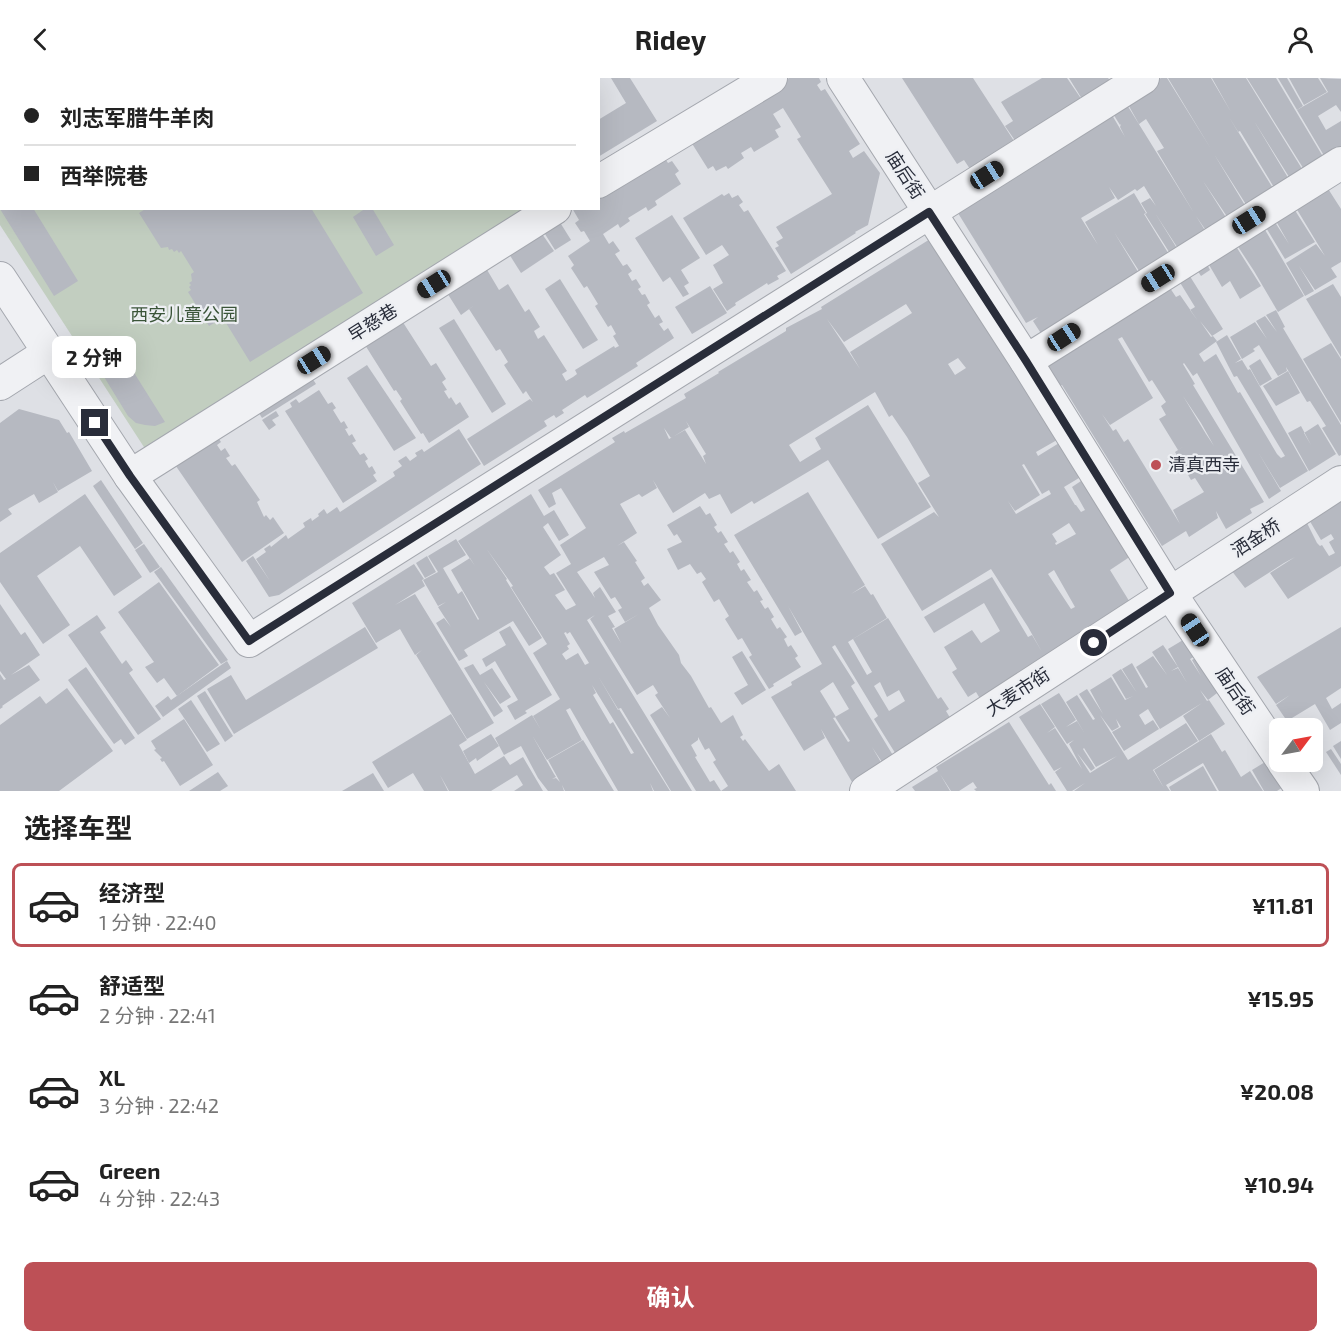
<!DOCTYPE html>
<html lang="zh">
<head>
<meta charset="utf-8">
<style>
  body { margin:0; font-family:"Exo 2","Noto Sans SC",sans-serif; background:#f2f2f2; color:#222; height:100vh; display:flex; flex-direction:column; font-size:22px; white-space:nowrap }
  * { box-sizing:border-box; margin:0 }
  p { font-size:20px; color:#767676 }
  .icon { flex:none; width:33px; height:33px; fill:none; stroke:currentColor; stroke-width:2; stroke-linecap:round; stroke-linejoin:round }
  .map { position:relative; height:713px; overflow:hidden }
  .sheet { display:flex; flex-direction:column; background:#fff; flex:1 }
  .sheet>* { flex:none }
  .guide { position:absolute; left:0px; top:0px; width:600px; height:132px; box-shadow:0 6px 24px #0002; display:grid; align-content:center; height:132px; padding:0 24px; background:#fff }
  .needle { width:39px; rotate:58deg }
  .tools { position:absolute; left:1269px; top:640px; display:grid; gap:12px }
  .tools a { display:grid; place-items:center; width:54px; height:54px; border-radius:9px; background:#fff; box-shadow:0 6px 24px #0002; font-size:30px }
  .end { position:absolute; width:27px; height:27px; margin:-14px; border:8px solid #292d3a; background:#fff; box-shadow:0 0 0 3px #fff }
  .from { border-radius:50% }
  .bubble { position:absolute; height:42px; border-radius:9px; background:#fff; box-shadow:0 6px 24px #0002; font-size:20px; font-weight:700; line-height:42px; text-align:center }
  .car { position:absolute; width:18px; height:36px; margin:-18px -9px; border-radius:8px; box-shadow:0 0 4px 2px #0007; background:linear-gradient(#222 24%,#8ab4d8 0 40%,#222 0 76%,#8ab4d8 0 86%,#222 0) }
  .guide b { display:flex; align-items:center; gap:21px; height:57px; font-size:22px }
  .guide b+b { border-top:2px solid #e0e0e0 }
  .guide i { width:15px; height:15px; background:#222 }
  ul { padding:0; list-style:none }
  li { display:flex; align-items:center; gap:18px; height:84px; margin:0 12px 9px; padding:0 12px; border:3px solid transparent; border-radius:9px }
  li div { flex:1 }
  li b { display:block; font-size:22px }
  li em { font-style:normal; font-weight:700 }
  li.active { border-color:#bd5056 }
  li>.icon { width:54px; height:54px; stroke-width:1.5 }
  h2 { padding:0 24px; font-size:27px; line-height:72px }
  .action { display:flex; gap:12px; margin-top:auto; padding:12px 24px }
  .action a { flex:1; height:69px; border-radius:9px; background:#bd5056; color:#fff; font-size:24px; font-weight:700; line-height:69px; text-align:center }
  header { display:flex; justify-content:space-between; align-items:center; height:78px; padding:0 24px; background:#fff; font-size:27px; font-weight:700 }
  .map>svg:first-child { display:block }
</style>
</head>
<body>
<header><svg class="icon" aria-label="back" viewBox="0 0 24 24"><path d="M15 5l-7 7 7 7"/></svg>Ridey<svg class="icon" aria-label="person" viewBox="0 0 24 24"><circle cx="12" cy="8" r="4"/><path d="M4 21q1-7 8-7t8 7"/></svg></header>
<div class="map">
<svg width="1341" height="713" viewBox="0 0 1341 713">
  <rect width="100%" height="100%" fill="#dee0e5"/>
  <polygon fill="#c2cec0" points="0,0 507,1 2,2 2,130 555,131 153,383 0,147"/>
  <g fill="#b6b9c1" fill-rule="evenodd">
    <polygon points="611,0 630,0 657,43 598,79 598,42 626,25"/>
    <polygon points="789,0 819,0 821,4 817,7 821,13 825,11 860,66 849,73 853,80 864,73 880,95 868,147 855,154 856,155 791,196 775,170 779,168 776,164 783,160 776,149 832,116 797,61 801,59 783,30 773,36 781,49 775,52 779,59 754,74 751,69 741,75 744,80 728,91 726,88 716,93 713,88 708,91 686,56 762,18"/>
    <polygon points="902,0 973,0 1014,63 970,91 964,82 957,86"/>
    <polygon points="1042,0 1067,0 1082,22 1016,64 1005,48 1013,43 1001,24"/>
    <polygon points="1069,0 1108,0 1112,5 1082,21"/>
    <polygon points="1161,0 1167,0 1211,71 1168,0 1211,0 1231,34 1212,0 1246,0 1304,94 1291,102 1254,43 1290,103 1275,111 1240,53 1238,54 1229,39 1274,112 1247,128 1214,76 1246,129 1228,140 1203,103 1227,141 1207,154 1196,138 1206,154 1179,172 1155,135 1178,172 1171,177 1145,136 1147,135 1141,125 1150,120 1156,128 1144,108 1137,113 1135,111 1118,122 1109,109 1115,120 1081,140 1098,167 1085,144 1134,115 1146,135 1144,136 1170,178 1141,196 1114,154 1140,197 1042,257 1033,243 1038,239 1026,245 953,127 1109,32 1125,59 1120,49 1121,46 1120,47 1110,31 1124,22 1194,135 1157,73 1164,70 1146,41 1139,46 1125,21"/>
    <polygon points="1247,0 1276,0 1325,82 1305,93"/>
    <polygon points="1278,0 1287,0 1303,28 1297,32"/>
    <polygon points="1289,0 1318,0 1327,14 1304,27"/>
    <polygon points="1320,0 1341,1 1341,34 1336,27 1318,38 1326,52 1341,43 1341,73 1326,81 1297,32 1328,14"/>
    <polygon points="658,70 668,85 672,83 679,93 675,96 681,106 655,123 657,127 648,133 646,129 628,140 630,143 620,150 618,146 603,156 609,166 613,163 620,173 615,176 623,188 627,186 632,193 628,196 632,203 636,201 641,209 638,211 642,217 645,216 650,225 647,227 655,240 659,237 663,244 659,246 664,253 668,250 674,260 636,285 638,288 587,320 585,317 562,332 564,335 556,340 554,337 544,343 547,348 484,388 467,361 530,321 533,324 526,313 523,316 504,287 508,284 500,271 496,273 469,231 476,226 461,237 444,210 483,185 499,212 508,206 525,234 529,231 540,249 534,253 538,261 544,257 567,293 562,296 566,303 573,299 584,315 573,299 577,296 575,292 614,268 615,270 619,268 613,258 616,256 611,247 608,249 595,228 598,226 587,208 584,210 571,190 574,187 568,178 590,163 584,153 581,154 575,145 579,142 572,130 598,130 598,109"/>
    <polygon points="1325,106 1341,131 1341,184 1331,190 1337,199 1315,212 1299,188 1314,213 1305,218 1286,185 1316,166 1325,178 1293,125"/>
    <polygon points="729,115 732,120 738,117 743,124 739,127 744,134 748,132 786,193 777,198 779,201 768,207 767,205 735,225 736,227 727,233 713,211 723,205 713,187 729,177 722,167 706,177 683,140 722,116 724,118"/>
    <polygon points="1291,126 1315,164 1285,181 1262,143 1271,138 1289,166 1272,136"/>
    <polygon points="33,130 78,203 54,218 0,131"/>
    <polygon points="147,130 311,130 363,215 250,284 223,240 209,248 188,214 191,212 189,209 191,207 189,205 192,203 191,196 194,194 181,173 179,175 177,172 174,174 172,171 169,172 168,169 161,170 139,135"/>
    <polygon points="366,130 372,130 394,167 376,178 353,139"/>
    <polygon points="672,137 700,180 681,192 689,205 684,208 689,216 683,219 670,199 663,204 635,160"/>
    <polygon points="556,138 571,162 555,172 540,148"/>
    <polygon points="1261,145 1304,218 1278,234 1254,193 1233,161"/>
    <polygon points="540,153 554,173 521,195 504,168"/>
    <path d="M935 158 1064 358 1036 374 1038 378 1064 362 1084 397 1064 409 1075 427H1076L1081 434 1085 432 1072 409 1084 401 1131 478 1110 492 1131 526 982 624 976 614 968 619 952 594 957 591 944 569 972 552 981 565 1000 553 984 525 934 555 924 539 992 499 1028 559 1032 557 1042 574 1028 549 991 491 922 533 881 466 934 434 939 439 918 405 930 398 907 359 892 337 889 339 875 314 789 367 800 384 821 371 815 360 868 327 931 429 878 461 828 382 754 426 752 423 731 436 720 416 709 421 705 415 673 435 653 402 657 410 642 419 639 416 620 426 637 455 617 468 624 464 637 483 635 484 645 500 641 503 644 508 648 505 661 522 649 530 658 547 679 577 681 585 691 598 709 630 711 629 721 645 733 637 743 657 740 659 743 663 745 661 769 693 779 686 796 713H696L650 637 662 629 670 640 655 617 658 615 653 607 637 617 590 541 595 537 587 542 692 713H671L621 630 618 631 598 598 618 632 619 631 670 713H654L650 705 653 713H618L570 630 566 632 582 662 547 682 532 657 554 696 556 699 552 701 556 700 560 704 548 682 583 662 614 713H565L562 707 564 713H548L538 700 521 668 504 677 495 660 532 637 541 652 533 638 560 621 533 575 547 566 511 509 513 508 486 470 507 501 506 502 542 560 529 568 513 543 464 572 468 578 459 583 436 545 444 540 451 549 438 529 446 524 438 528 423 502 438 494 428 478 456 461 466 477 443 490 458 516 462 513 478 542 479 541 451 492 470 480 475 488 458 463 531 416 544 438 554 432 569 457 559 463 548 445 543 449 561 477 544 489 550 497 554 495 565 512 555 517 566 532 576 527 556 495 571 486 560 467 586 450 561 410 552 415 556 426 549 430 538 412 615 364 612 360 624 353 625 355 686 320 684 316 719 295 718 294 786 253V250L822 231 821 229ZM906 226 912 235 850 274 860 291 827 241 844 264ZM958 280 966 290 955 297 948 286ZM686 343 706 376 703 378 706 386 685 352 669 361 664 350 671 360 689 349ZM1024 386 1042 416 1049 412 1051 416 1016 436 1008 423 1015 433 1040 417 1022 387ZM1069 445 1076 456 1056 467 1055 465 1057 464 1052 456ZM604 479 609 487 594 494 611 521 615 519 622 530 618 532 625 544 639 536 614 551 621 565 612 550 615 549 608 538 616 534 600 509 593 515 595 520 577 494ZM1054 492 1075 529 1071 531 1048 496ZM566 554 567 556 570 554 589 585 585 587 578 575 566 582 562 576 569 571 567 568 570 566 564 555ZM592 607 634 675 631 676 613 644 610 646 593 617 596 615ZM698 659 705 672 709 670 716 682 713 684 728 708 721 713 714 702 710 704 695 679 697 678 691 667 698 662Z"/>
    <polygon points="1232,162 1261,208 1240,221 1230,203 1222,209 1205,180"/>
    <polygon points="1204,180 1210,192 1201,198 1193,186"/>
    <path d="M1186 192 1223 251 1212 258 1200 243 1211 259 1213 258 1217 263 1199 276 1204 284 1216 276 1238 315 1240 314 1277 376 1281 380 1285 378 1237 298 1234 299 1216 264 1227 257 1241 281 1235 285 1242 282 1248 292 1250 291 1308 393 1280 410 1258 374 1281 413 1269 421 1197 295 1193 298 1184 285 1183 286 1195 306 1193 307 1264 424 1250 431 1252 435 1226 451 1216 433 1218 440 1189 459 1186 453 1162 468 1062 307 1060 308 1044 283 1166 204 1176 219 1180 217 1198 243 1190 232 1195 229 1176 198ZM1122 259 1149 304 1152 302 1166 324 1161 328 1166 337 1159 341 1178 372 1186 367 1175 374 1191 402 1195 400 1204 414 1173 432 1180 446 1128 361 1124 364 1116 351 1113 353 1102 336 1110 347 1153 320 1118 261ZM1183 318 1201 345 1214 368 1206 356Z"/>
    <polygon points="560,201 598,262 583,271 545,211"/>
    <polygon points="1333,206 1341,219 1341,279 1306,221"/>
    <polygon points="710,208 727,235 692,256 675,229"/>
    <polygon points="1276,232 1285,249 1283,250 1341,347 1341,377 1339,378 1322,350 1326,348 1310,323 1307,324 1286,289 1287,293 1278,298 1259,267 1253,271 1255,273 1242,281 1230,259 1255,244 1267,261 1256,243 1265,238 1277,254 1266,237"/>
    <polygon points="397,235 431,288 436,285 446,301 442,304 447,312 444,313 449,321 451,319 456,327 460,324 469,339 429,365 423,355 421,356 400,323 402,321 396,312 394,313 360,259"/>
    <polygon points="454,241 506,326 492,335 439,250"/>
    <polygon points="110,265 118,277 121,274 165,344 155,348 145,347 136,345 128,338 98,289 103,286 96,274"/>
    <polygon points="1331,265 1341,281 1341,345 1303,281"/>
    <polygon points="1260,281 1272,301 1260,308 1249,288"/>
    <polygon points="367,287 416,360 394,373 347,300"/>
    <polygon points="306,291 316,306 262,340 252,324"/>
    <polygon points="1288,293 1300,315 1276,328 1263,308"/>
    <polygon points="319,312 328,326 332,324 336,330 333,332 341,345 344,343 348,350 345,351 349,358 352,356 356,363 352,365 360,377 364,375 368,381 365,383 369,390 372,388 376,395 373,397 377,403 343,425 285,333 292,329 290,325 296,321 299,325"/>
    <polygon points="19,331 59,342 67,355 69,354 92,393 58,413 53,404 58,414 39,425 34,416 8,431 12,436 0,444 0,345"/>
    <polygon points="276,333 279,338 272,342 276,347 269,352 262,342"/>
    <polygon points="1318,346 1336,376 1309,393 1288,355 1301,348 1311,367 1304,355"/>
    <polygon points="211,349 221,364 217,367 221,373 225,370 230,378 226,380 232,388 235,386 260,422 257,424 264,439 266,437 270,442 273,439 284,455 242,484 169,378"/>
    <polygon points="459,351 481,386 279,517 269,519 246,483 253,478 270,503 256,481 266,474 264,471 270,467 271,469 286,457 288,461 305,449 303,445 311,440 312,443 319,438 318,436 324,431 327,436 337,429 340,434 395,398 393,394 402,388 398,383 406,378 410,383 417,378 415,375 422,371 424,374"/>
    <polygon points="101,402 143,465 135,471 93,408"/>
    <path d="M808 414 865 507 851 516 865 508 871 517 873 516 887 540 848 564 867 597 872 594 853 561 888 540 938 621 941 619 949 631 946 633 952 643 897 678 874 641 878 638 835 567 832 569 855 605 851 608 894 679 882 684 872 669 882 686 852 704 821 651 825 660 804 673 771 619 792 607 791 604 822 586 788 528 802 554 795 558 734 457ZM833 604 849 631 835 639 850 663 848 664 833 640 836 639 820 613ZM880 604 887 619 899 612 905 623 889 633 874 608Z"/>
    <polygon points="85,416 142,499 114,518 80,468 37,498 70,547 43,566 0,504 0,475"/>
    <polygon points="1341,420 1341,488 1288,521 1270,495 1295,479 1284,485 1245,510 1228,488 1305,441 1317,465 1320,468 1322,467 1329,478 1335,475 1329,464 1334,461 1331,456 1321,462 1308,440"/>
    <polygon points="700,428 706,437 710,435 717,447 714,449 718,455 721,453 728,464 724,466 730,475 733,473 740,484 737,486 741,493 744,491 751,502 747,504 754,514 757,512 763,522 760,523 765,531 768,529 774,539 771,541 777,551 780,549 787,559 784,561 788,569 791,567 798,578 795,580 801,589 773,606 774,608 769,611 749,579 752,577 742,560 738,562 725,541 729,538 719,521 714,524 702,504 706,501 701,494 697,496 690,486 678,492 667,471 682,464 677,456 674,458 667,447"/>
    <polygon points="144,466 160,489 150,495 135,472"/>
    <polygon points="427,478 436,494 425,500 416,485"/>
    <polygon points="414,486 424,501 422,502 425,508 395,527 415,516 494,645 467,661 416,577 422,572 415,577 400,551 376,565 352,525"/>
    <polygon points="161,489 228,582 221,586 154,494"/>
    <polygon points="159,504 219,587 177,618 164,600 157,605 145,589 154,584 118,534"/>
    <polygon points="0,526 21,557 25,554 40,577 11,597 29,587 40,602 2,628 3,629 0,631 0,596 4,602 6,601 0,593"/>
    <polygon points="97,537 106,550 100,554 122,586 126,582 133,592 129,595 161,641 138,657 68,557"/>
    <polygon points="510,548 552,617 525,633 527,635 515,642 507,628 518,622 495,583 486,589 482,581 506,567 499,554"/>
    <polygon points="365,549 378,570 234,656 207,611 231,597 246,622"/>
    <polygon points="1341,549 1341,610 1326,620 1332,631 1341,625 1341,645 1330,652 1315,626 1287,643 1276,627 1290,617 1276,626 1257,599"/>
    <path d="M1188 559 1199 576 1190 581 1201 598 1192 582 1200 577 1221 612 1208 622 1200 612 1207 623 1209 622 1225 646 1199 663 1183 638 1202 625 1160 651 1148 631 1139 637 1145 647 1153 642 1159 651 1124 673 1112 654 1121 649 1116 641 1119 649 1112 653 1100 637 1128 682 1186 645 1198 663 1139 701 1153 692 1164 710 1154 692 1211 656 1222 674 1225 672 1241 699 1250 693 1263 713H1219L1203 685 1166 707 1170 713H1074L1085 705 1072 713H1067L1055 694 1062 689 1054 693 1019 639 1040 626 1055 649 1047 655 1055 650 1082 691 1069 666 1074 662 1067 666 1041 626 1059 615 1076 642 1066 649 1077 643 1085 656 1066 624 1077 617 1093 642 1095 641 1079 616 1087 611 1103 636 1090 612 1111 599 1125 622 1133 618 1126 621 1112 597 1121 591 1137 615 1122 591 1132 585 1146 610 1148 609 1136 589 1153 578 1167 597 1152 574 1163 567 1178 589 1171 593 1178 590 1187 605 1168 571ZM1084 670 1096 689 1117 678 1090 695 1077 675 1091 693 1095 690 1083 671Z"/>
    <polygon points="742,573 766,612 742,627 734,615 748,607 732,579"/>
    <polygon points="227,583 231,590 163,639 155,628 168,618 171,622"/>
    <polygon points="473,586 480,597 492,590 511,619 500,626 484,604 503,633 494,639 464,590"/>
    <polygon points="86,589 135,660 125,667 121,661 114,666 68,602"/>
    <polygon points="67,610 113,673 59,713 0,713 0,647 40,618 46,626"/>
    <polygon points="205,613 233,658 225,664 197,618"/>
    <polygon points="191,622 220,666 207,674 178,631"/>
    <polygon points="451,636 467,662 459,667 475,696 504,678 510,687 523,679 543,713 514,713 523,707 517,697 491,713 449,713 440,697 448,713 424,713 413,695 388,710 372,684"/>
    <polygon points="184,641 213,687 180,708 164,683 162,684 160,681 162,680 154,672 156,671 151,663"/>
    <polygon points="1009,644 1049,707 1051,705 1056,713 976,713 974,711 977,710 973,704 959,713 951,713 940,696 950,713 915,713 912,709 938,693 936,689"/>
    <polygon points="491,656 499,668 477,683 476,680 469,685 463,673"/>
    <polygon points="1341,663 1341,681 1333,668"/>
    <polygon points="1331,671 1341,686 1341,697 1326,674"/>
    <polygon points="1270,681 1286,707 1277,713 1264,713 1252,692"/>
    <polygon points="1203,688 1217,713 1171,713 1169,709"/>
    <polygon points="218,694 228,708 220,713 189,713"/>
    <polygon points="373,695 384,713 342,713"/>
  </g>
  <g fill="none" stroke-linecap="round" stroke-linejoin="round">
    <g stroke="#a4a7ae" stroke-width="34">
      <g id="minor">
        <polyline points="843,0 1026,283 1170,515 1280,679"/>
        <polyline points="598,104 771,0"/>
        <polyline points="0,200 130,398 249,563 1143,0"/>
        <polyline points="1026,283 1341,85"/>
        <polyline points="0,306 48,275"/>
        <polyline points="130,398 555,130"/>
        <polyline points="1283,684 1303,713"/>
        <polyline points="866,713 1341,404"/>
      </g>
    </g>
    <use href="#minor" stroke="#f0f1f4" stroke-width="32"/>
  </g>
  <g fill="none" stroke-linecap="round" stroke-linejoin="round">
    <polyline stroke="#292d3a" stroke-width="8" points="95,345 130,398 249,563 929,134 1026,283 1170,515 1094,565"/>
  </g>
  <circle fill="#bd5056" stroke="#edeff3" stroke-width="2" cx="1156" cy="387" r="6"/>
  <g text-anchor="middle" stroke-width="4.5" stroke-linejoin="round" paint-order="stroke">
    <g font-size="18" fill="#292d3a" stroke="#edeff3">
      <text transform="translate(905 97) rotate(57)" y="6">庙后街</text>
      <text transform="translate(373 245) rotate(-32)" y="6">早慈巷</text>
      <text transform="translate(1256 460) rotate(-33)" y="6">洒金桥</text>
      <text transform="translate(1235 613) rotate(56)" y="6">庙后街</text>
      <text transform="translate(1018 614) rotate(-33)" y="6">大麦市街</text>
    </g>
    <g font-size="18" fill="#3a5438" stroke="#edeff3">
      <text x="184" y="243">西安儿童公园</text>
    </g>
    <g font-size="18" fill="#292d3a" stroke="#edeff3" text-anchor="start">
      <text x="1168" y="393">清真西寺</text>
    </g>
  </g>
</svg>
<div class="tools">
<a><svg class="needle" viewBox="-14 -14 28 28"><path d="M0-13l5 13h-10z" fill="#e53935"/><path d="M0 13l5-13h-10z" fill="#767676"/></svg></a>
</div>
<i class="end from" style="left:1094px;top:565px"></i>
<i class="end" style="left:95px;top:345px"></i>
<div class="bubble" style="left:52px;top:258px;width:84px">2 分钟</div>
<i class="car" style="left:987px;top:97px;rotate:58deg"></i>
<i class="car" style="left:1249px;top:142px;rotate:58deg"></i>
<i class="car" style="left:1158px;top:200px;rotate:238deg"></i>
<i class="car" style="left:434px;top:206px;rotate:238deg"></i>
<i class="car" style="left:1064px;top:259px;rotate:57deg"></i>
<i class="car" style="left:314px;top:282px;rotate:58deg"></i>
<i class="car" style="left:1195px;top:552px;rotate:326deg"></i>
<div class="guide">
<b><i class="from"></i>刘志军腊牛羊肉</b>
<b><i></i>西举院巷</b>
</div>
</div>
<section class="sheet">
<h2>选择车型</h2>
<ul>
<li class="active"><svg class="icon" aria-label="car" viewBox="0 0 24 24"><path d="M5 17H2v-5l4-1 3-4h7l3 4 3 1v5h-3M9 17h6M6 11h13"/><circle cx="7" cy="17" r="2"/><circle cx="17" cy="17" r="2"/></svg><div><b>经济型</b><p>1 分钟 · 22:40</p></div><em>¥11.81</em></li>
<li><svg class="icon" aria-label="car" viewBox="0 0 24 24"><path d="M5 17H2v-5l4-1 3-4h7l3 4 3 1v5h-3M9 17h6M6 11h13"/><circle cx="7" cy="17" r="2"/><circle cx="17" cy="17" r="2"/></svg><div><b>舒适型</b><p>2 分钟 · 22:41</p></div><em>¥15.95</em></li>
<li><svg class="icon" aria-label="car" viewBox="0 0 24 24"><path d="M5 17H2v-5l4-1 3-4h7l3 4 3 1v5h-3M9 17h6M6 11h13"/><circle cx="7" cy="17" r="2"/><circle cx="17" cy="17" r="2"/></svg><div><b>XL</b><p>3 分钟 · 22:42</p></div><em>¥20.08</em></li>
<li><svg class="icon" aria-label="car" viewBox="0 0 24 24"><path d="M5 17H2v-5l4-1 3-4h7l3 4 3 1v5h-3M9 17h6M6 11h13"/><circle cx="7" cy="17" r="2"/><circle cx="17" cy="17" r="2"/></svg><div><b>Green</b><p>4 分钟 · 22:43</p></div><em>¥10.94</em></li>
</ul>
<div class="action"><a>确认</a></div>
</section>
</body>
</html>
